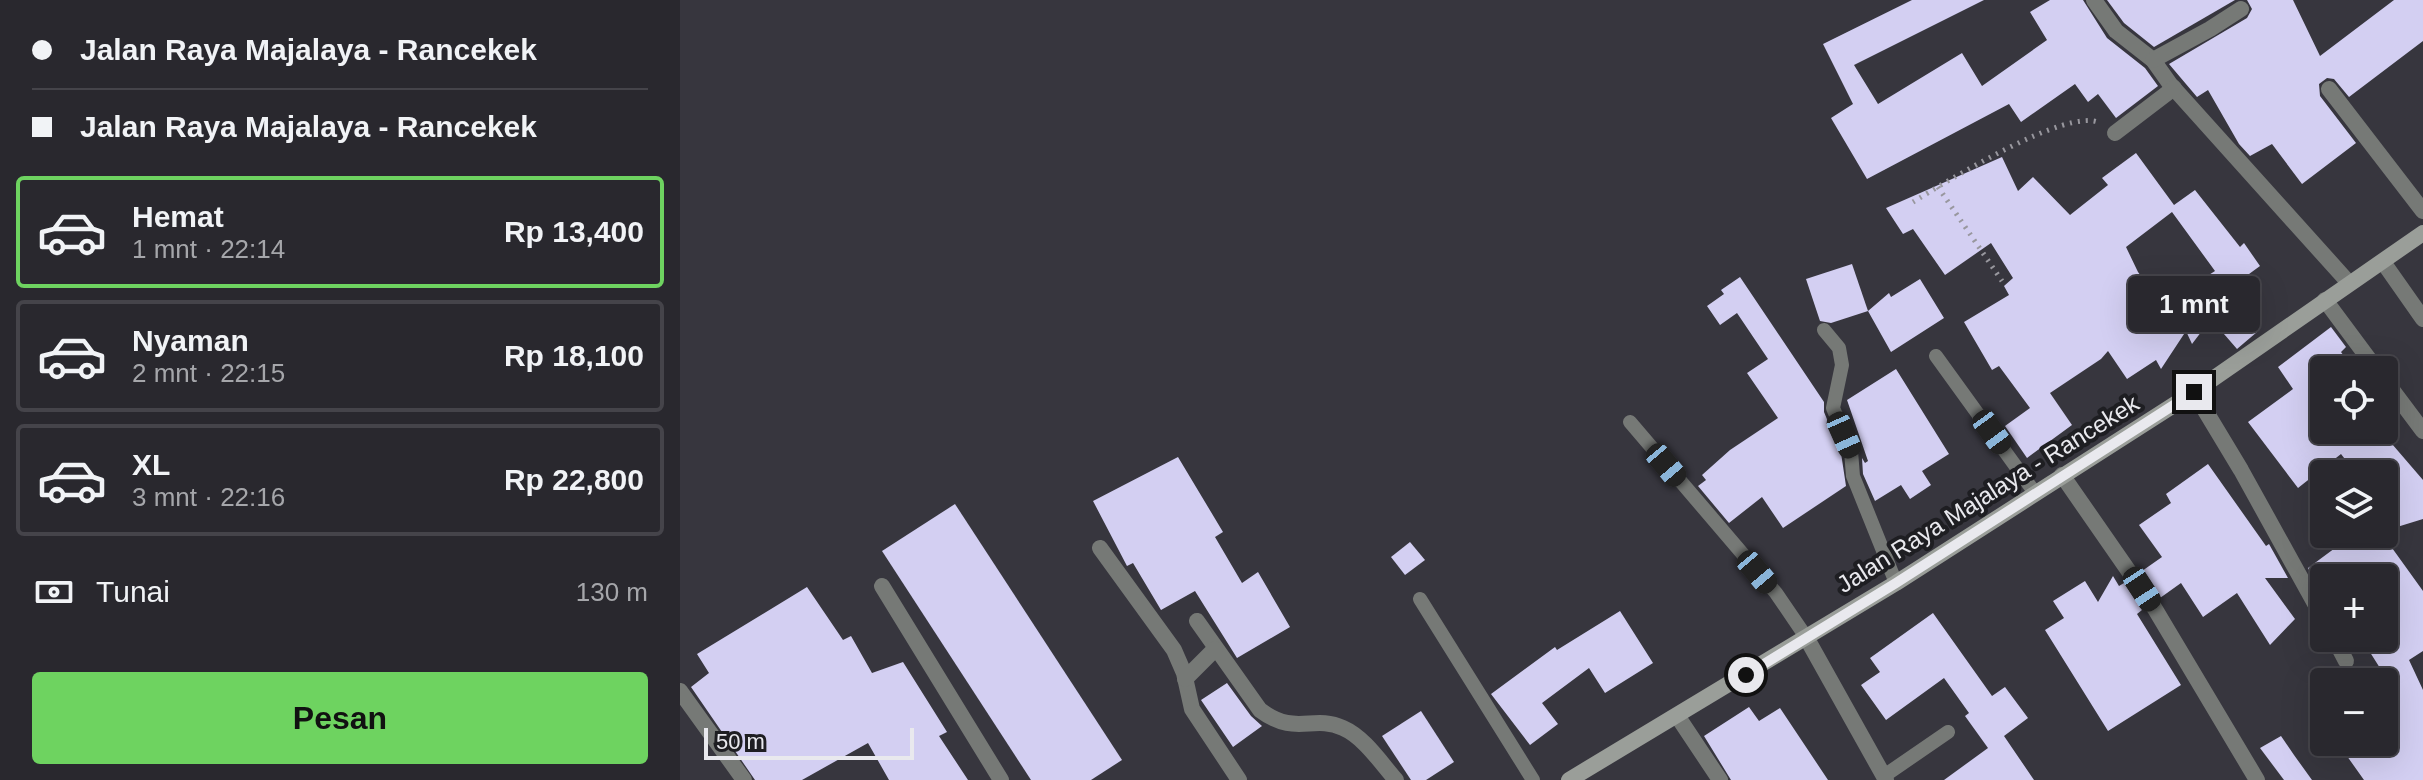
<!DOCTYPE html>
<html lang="id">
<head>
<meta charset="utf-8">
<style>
  body { margin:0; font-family:Arial,sans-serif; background:#313036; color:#f1f3f6; height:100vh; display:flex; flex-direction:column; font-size:30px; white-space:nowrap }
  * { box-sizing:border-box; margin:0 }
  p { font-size:26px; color:#a5a6aa }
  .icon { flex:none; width:44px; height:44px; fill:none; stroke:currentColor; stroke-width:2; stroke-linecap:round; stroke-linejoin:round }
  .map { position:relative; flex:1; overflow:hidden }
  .panel { display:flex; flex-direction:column; background:#29282e; width:680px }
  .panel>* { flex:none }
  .top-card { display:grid; align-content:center; height:176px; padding:0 32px; background:#29282e }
  .fabs { position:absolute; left:1630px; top:356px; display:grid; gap:16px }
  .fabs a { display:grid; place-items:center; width:88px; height:88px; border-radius:8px; background:#29282e; box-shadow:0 8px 32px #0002,0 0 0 2px #45444a; font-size:40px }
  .scale { position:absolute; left:24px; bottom:20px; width:210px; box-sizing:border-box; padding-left:8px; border:4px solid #e9e9ee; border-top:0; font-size:22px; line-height:28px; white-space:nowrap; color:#e9e9ee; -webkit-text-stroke:6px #1e1e22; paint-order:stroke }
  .end { position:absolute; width:36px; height:36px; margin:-18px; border:10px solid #e9e9ee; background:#111; box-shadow:0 0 0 4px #111 }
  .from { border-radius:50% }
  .bubble { position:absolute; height:56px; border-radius:8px; background:#29282e; box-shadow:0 8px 32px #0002,0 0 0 2px #45444a; font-size:26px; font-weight:700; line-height:56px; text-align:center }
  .car { position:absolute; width:24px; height:48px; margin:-24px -12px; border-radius:10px; box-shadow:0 0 6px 2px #0007; background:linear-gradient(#222 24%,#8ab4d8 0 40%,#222 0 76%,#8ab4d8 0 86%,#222 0) }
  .top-card b { display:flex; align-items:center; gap:28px; height:76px; font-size:30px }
  .top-card b+b { border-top:2px solid #45444a }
  .top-card i { width:20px; height:20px; background:#f1f3f6 }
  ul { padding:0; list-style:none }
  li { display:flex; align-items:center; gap:24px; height:112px; margin:0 16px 12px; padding:0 16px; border:4px solid #45444a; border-radius:8px }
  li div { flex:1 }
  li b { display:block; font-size:30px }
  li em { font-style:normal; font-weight:700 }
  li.current { border-color:#6ed360 }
  li>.icon { width:72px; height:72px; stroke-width:1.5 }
  .pay { display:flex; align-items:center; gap:20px; height:88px; padding:0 32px; font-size:30px }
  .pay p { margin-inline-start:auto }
  .cta { display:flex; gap:16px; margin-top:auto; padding:16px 32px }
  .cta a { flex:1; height:92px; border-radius:8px; background:#6ed360; color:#111; font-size:32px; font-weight:700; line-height:92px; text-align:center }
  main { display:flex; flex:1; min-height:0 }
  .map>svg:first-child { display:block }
</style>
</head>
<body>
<main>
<section class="panel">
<div class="top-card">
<b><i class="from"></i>Jalan Raya Majalaya - Rancekek</b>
<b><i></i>Jalan Raya Majalaya - Rancekek</b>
</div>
<ul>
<li class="current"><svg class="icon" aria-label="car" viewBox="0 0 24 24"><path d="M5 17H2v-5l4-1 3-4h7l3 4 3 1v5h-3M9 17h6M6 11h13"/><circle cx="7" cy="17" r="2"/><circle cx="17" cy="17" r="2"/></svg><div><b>Hemat</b><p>1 mnt · 22:14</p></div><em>Rp 13,400</em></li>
<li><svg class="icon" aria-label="car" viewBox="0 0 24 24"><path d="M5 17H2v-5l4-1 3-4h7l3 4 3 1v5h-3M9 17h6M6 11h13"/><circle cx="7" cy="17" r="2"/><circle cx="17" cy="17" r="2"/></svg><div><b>Nyaman</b><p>2 mnt · 22:15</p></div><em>Rp 18,100</em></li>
<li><svg class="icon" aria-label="car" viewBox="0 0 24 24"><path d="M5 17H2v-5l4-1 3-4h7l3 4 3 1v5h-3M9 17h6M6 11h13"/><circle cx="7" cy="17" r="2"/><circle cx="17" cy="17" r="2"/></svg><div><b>XL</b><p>3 mnt · 22:16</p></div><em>Rp 22,800</em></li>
</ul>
<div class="pay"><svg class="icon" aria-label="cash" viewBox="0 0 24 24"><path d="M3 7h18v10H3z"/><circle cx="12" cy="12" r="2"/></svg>Tunai<p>130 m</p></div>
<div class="cta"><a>Pesan</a></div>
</section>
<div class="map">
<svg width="1743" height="780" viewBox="0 0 1743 780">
  <rect width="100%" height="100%" fill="#37363e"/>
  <g fill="#d3cff2" fill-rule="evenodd">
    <polygon points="1232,0 1304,0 1174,65 1198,104 1282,53 1302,86 1367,40 1350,12 1370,0 1403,0 1427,38 1465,68 1478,86 1436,118 1418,94 1408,102 1395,84 1341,122 1329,104 1187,179 1151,118 1173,104 1143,44"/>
    <polygon points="1427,0 1555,0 1474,47 1444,23"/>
    <polygon points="1567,0 1613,0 1640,56 1714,0 1743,0 1743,41 1669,97 1654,79 1647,78 1639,84 1640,96 1676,143 1622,184 1592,144 1570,156 1559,144 1528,90 1517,97 1489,64 1567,18 1572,9"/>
    <path d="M1456 153 1494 205 1515 190 1560 247 1564 243 1580 266 1543 293 1577 332 1557 349 1531 319 1512 344 1506 331 1481 369 1476 360 1447 379 1428 351 1421 359 1370 393 1392 425 1347 458 1325 426 1350 408 1319 366 1312 370 1284 322 1329 295 1324 286 1333 278 1311 243 1265 275 1233 229 1223 234 1206 208 1322 157 1338 191 1353 177 1390 215 1428 185 1422 178ZM1492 212 1535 271 1482 305 1458 272 1446 247Z"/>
    <polygon points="1172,264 1188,311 1151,323 1140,321 1126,279"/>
    <polygon points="1060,277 1144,402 1144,412 1161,453 1166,486 1103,528 1082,497 1049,523 1018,486 1026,480 1022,475 1050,450 1098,418 1067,373 1088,359 1057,313 1040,325 1027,306 1044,294 1041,290"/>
    <polygon points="1240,279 1264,318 1211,352 1188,311 1209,293 1211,297"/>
    <polygon points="1651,327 1666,347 1661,352 1674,370 1644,370 1644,430 1700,430 1743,480 1743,519 1704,531 1704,474 1688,474 1673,460 1668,463 1661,454 1618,488 1568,422 1613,389 1598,367"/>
    <polygon points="1216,369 1269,454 1242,471 1251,485 1230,499 1221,485 1195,501 1183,474 1182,458 1185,463 1188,461 1167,400"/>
    <polygon points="498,457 543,532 535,537 562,583 578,572 610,627 557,658 515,591 481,610 453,563 447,566 413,501"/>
    <polygon points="1528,464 1586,546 1589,544 1608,578 1585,578 1615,619 1590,645 1557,593 1523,617 1501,583 1480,598 1462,571 1482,557 1459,525 1491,503 1486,494"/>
    <polygon points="275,504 442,760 411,780 351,780 202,551"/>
    <polygon points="1674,534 1702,534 1743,591 1743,651 1729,660 1743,690 1743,780 1684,780 1657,742 1704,742 1705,676 1681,638 1704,638 1704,578 1633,578 1628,568"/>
    <polygon points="730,542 745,560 725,575 711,557"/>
    <polygon points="1433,576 1439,586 1444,583 1462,610 1457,614 1501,685 1428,731 1365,630 1384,618 1373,601 1405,581 1418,602"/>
    <polygon points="127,587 163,640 171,636 192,673 223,662 267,732 259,736 288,780 209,780 188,743 122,780 75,780 11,687 29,673 17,654"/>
    <polygon points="940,611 973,663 925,693 909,668 862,703 878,724 850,745 811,694 875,647 877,650"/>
    <polygon points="1253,613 1312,696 1325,687 1348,718 1324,736 1354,780 1264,780 1308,748 1285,716 1289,713 1264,678 1206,720 1181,685 1200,672 1190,658"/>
    <polygon points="547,683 571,716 582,726 553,747 521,700"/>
    <polygon points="1069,707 1079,721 1100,708 1148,780 1051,780 1024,736"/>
    <polygon points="741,711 774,762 746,780 731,780 702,736"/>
    <polygon points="1601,736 1614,755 1632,780 1604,780 1580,748"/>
  </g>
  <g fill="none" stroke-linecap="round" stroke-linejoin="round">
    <g stroke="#98979e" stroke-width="5" stroke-dasharray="2 6" stroke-linecap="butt">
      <polyline points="1258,187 1322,281"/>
      <path d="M1233 202C1264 183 1388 106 1420 123"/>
    </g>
    <g stroke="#767976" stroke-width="14">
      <polyline points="1144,330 1159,348 1162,365 1153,408 1171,451 1173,476 1216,583"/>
      <polyline points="1256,356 1355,493"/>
      <polyline points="950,422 1096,593 1126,637"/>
      <polyline points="740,599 853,780"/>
      <polyline points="1204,776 1268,732"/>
    </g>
    <g stroke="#767976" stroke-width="16">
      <polyline points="1414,0 1436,31 1473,60 1490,84 1669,283"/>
      <polyline points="1473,60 1530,29 1561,9"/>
      <polyline points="1649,89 1743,211"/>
      <polyline points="1435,133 1494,88"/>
      <polyline points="1703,262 1743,319"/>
      <polyline points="1645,300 1697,370"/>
      <polyline points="1704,379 1743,431"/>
      <polyline points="1514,392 1561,470 1644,620"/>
      <polyline points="1382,475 1475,609 1577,780"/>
      <polyline points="420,548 494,650 504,673 512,709 559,780"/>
      <polyline points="202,586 321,780"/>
      <path d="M517 621 580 710C616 737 632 714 663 728 684 737 701 763 716 780"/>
      <polyline points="1126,637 1206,780"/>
      <polyline points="1654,638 1666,661"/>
      <polyline points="505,679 535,649"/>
      <polyline points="0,691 64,780"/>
      <polyline points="998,717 1040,780"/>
    </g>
    <polyline stroke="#9a9e99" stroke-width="16" points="889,780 1216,583 1514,392 1743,233"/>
  </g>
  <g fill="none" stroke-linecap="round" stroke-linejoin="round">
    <polyline stroke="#e9e9ee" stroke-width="10" points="1066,675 1216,583 1514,392"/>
  </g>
  <g text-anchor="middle" stroke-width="8" stroke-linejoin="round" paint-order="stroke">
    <g font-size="24" fill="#e9e9ee" stroke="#1e1e22">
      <text transform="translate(1308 494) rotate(-32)" y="8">Jalan Raya Majalaya - Rancekek</text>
    </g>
  </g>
</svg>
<div class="fabs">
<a><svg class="icon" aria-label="locate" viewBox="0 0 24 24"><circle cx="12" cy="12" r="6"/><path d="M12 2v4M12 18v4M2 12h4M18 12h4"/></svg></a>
<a><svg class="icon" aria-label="layers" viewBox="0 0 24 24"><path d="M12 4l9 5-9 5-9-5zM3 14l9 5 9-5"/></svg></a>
<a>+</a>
<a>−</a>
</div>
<div class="scale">50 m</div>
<i class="end from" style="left:1066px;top:675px"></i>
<i class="end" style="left:1514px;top:392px"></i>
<div class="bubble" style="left:1448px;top:276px;width:132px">1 mnt</div>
<i class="car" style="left:1312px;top:432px;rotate:144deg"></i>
<i class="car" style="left:1164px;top:435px;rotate:156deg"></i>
<i class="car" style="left:986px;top:465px;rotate:140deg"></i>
<i class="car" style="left:1077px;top:572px;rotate:140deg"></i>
<i class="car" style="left:1462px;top:589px;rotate:147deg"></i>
</div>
</main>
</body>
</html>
